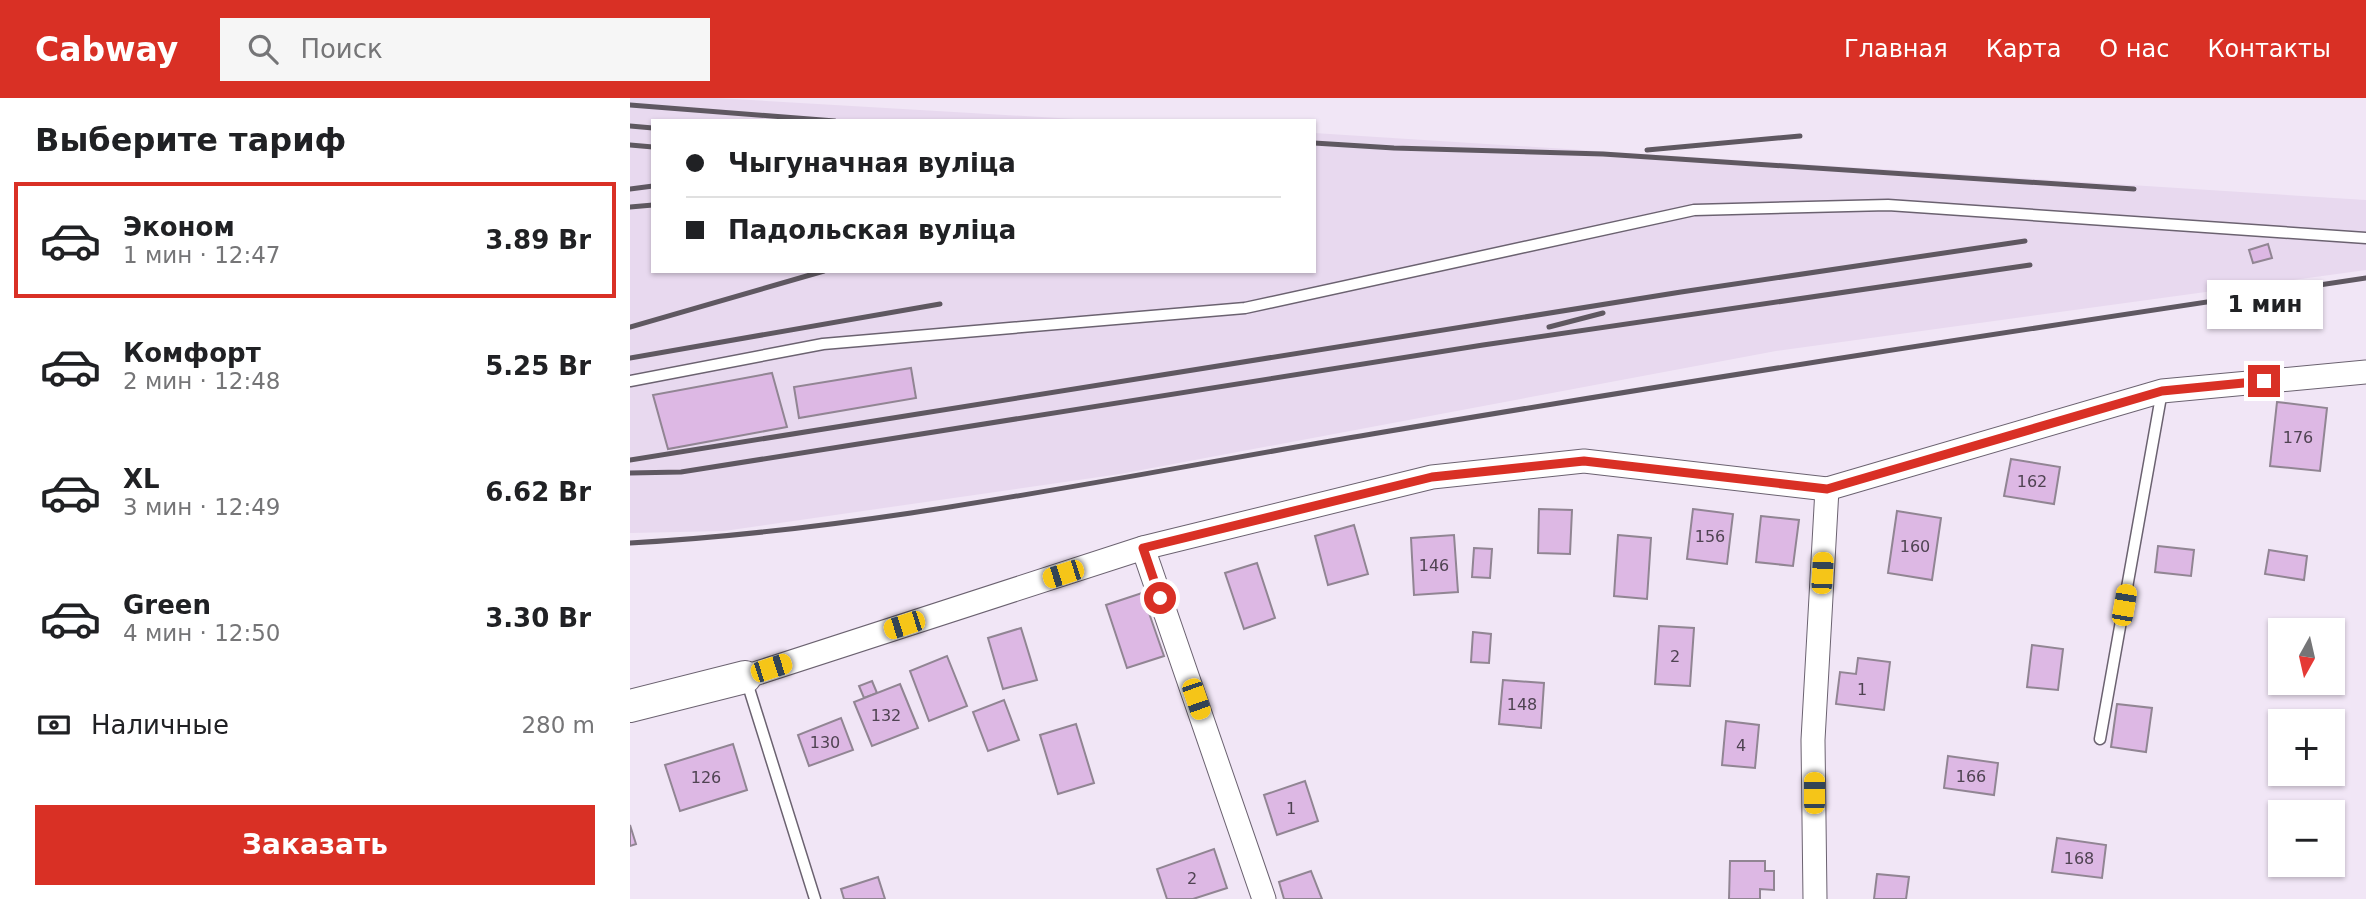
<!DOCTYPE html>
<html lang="ru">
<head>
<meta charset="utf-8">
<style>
  body { margin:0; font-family:"DejaVu Sans",sans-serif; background:#f6f6f6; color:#202124; height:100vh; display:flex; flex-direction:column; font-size:26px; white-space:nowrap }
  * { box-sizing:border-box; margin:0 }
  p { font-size:23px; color:#757577 }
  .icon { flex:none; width:38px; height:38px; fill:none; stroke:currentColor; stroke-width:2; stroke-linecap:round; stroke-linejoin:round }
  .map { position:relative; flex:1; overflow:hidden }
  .drawer { display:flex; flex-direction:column; background:#fff; width:630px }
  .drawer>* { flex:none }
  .banner { position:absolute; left:21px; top:21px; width:665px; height:154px; border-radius:0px; box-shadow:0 2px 5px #0004; display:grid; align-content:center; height:154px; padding:0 35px; background:#fff }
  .needle { width:46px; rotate:188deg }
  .fabs { position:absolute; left:1638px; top:520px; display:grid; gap:14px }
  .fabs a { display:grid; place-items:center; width:77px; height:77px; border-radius:0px; background:#fff; box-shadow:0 2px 5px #0004; font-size:35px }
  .end { position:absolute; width:32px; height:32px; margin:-16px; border:9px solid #d93025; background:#fff; box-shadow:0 0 0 4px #fff }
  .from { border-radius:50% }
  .bubble { position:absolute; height:49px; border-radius:0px; background:#fff; box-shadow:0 2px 5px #0004; font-size:23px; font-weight:600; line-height:49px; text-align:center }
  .car { position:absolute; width:21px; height:42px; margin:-21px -10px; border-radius:9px; box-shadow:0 0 5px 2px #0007; background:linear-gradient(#f5c518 24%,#345 0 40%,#f5c518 0 76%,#345 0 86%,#f5c518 0) }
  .banner b { display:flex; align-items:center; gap:24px; height:66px; font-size:26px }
  .banner b+b { border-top:2px solid #e0e0e0 }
  .banner i { width:18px; height:18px; background:#202124 }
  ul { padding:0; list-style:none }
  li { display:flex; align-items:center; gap:21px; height:116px; margin:0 14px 10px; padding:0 21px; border:4px solid transparent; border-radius:0px }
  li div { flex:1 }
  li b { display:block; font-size:26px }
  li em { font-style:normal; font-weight:600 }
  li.current { border-color:#d93025 }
  li>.icon { width:63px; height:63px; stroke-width:1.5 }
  h2 { padding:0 35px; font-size:32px; line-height:84px }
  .pay { display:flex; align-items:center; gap:18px; height:77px; padding:0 35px; font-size:26px }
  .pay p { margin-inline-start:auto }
  .cta { display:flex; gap:14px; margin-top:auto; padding:14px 35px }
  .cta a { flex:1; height:80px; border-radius:0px; background:#d93025; color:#fff; font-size:28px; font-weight:600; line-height:80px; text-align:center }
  header { display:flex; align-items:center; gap:42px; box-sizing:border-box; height:98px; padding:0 35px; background:#d93025; color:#fff }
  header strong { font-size:33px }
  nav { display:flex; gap:38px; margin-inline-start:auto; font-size:24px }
  .search { width:490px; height:63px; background:#f6f6f6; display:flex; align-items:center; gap:18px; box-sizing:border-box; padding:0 24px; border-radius:0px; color:#757577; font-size:26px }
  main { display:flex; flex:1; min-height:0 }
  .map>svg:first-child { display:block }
</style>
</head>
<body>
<header>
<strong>Cabway</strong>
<div class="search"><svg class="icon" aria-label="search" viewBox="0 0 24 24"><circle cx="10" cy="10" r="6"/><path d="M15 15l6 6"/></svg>Поиск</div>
<nav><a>Главная</a><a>Карта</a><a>О нас</a><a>Контакты</a></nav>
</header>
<main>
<section class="drawer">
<h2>Выберите тариф</h2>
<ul>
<li class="current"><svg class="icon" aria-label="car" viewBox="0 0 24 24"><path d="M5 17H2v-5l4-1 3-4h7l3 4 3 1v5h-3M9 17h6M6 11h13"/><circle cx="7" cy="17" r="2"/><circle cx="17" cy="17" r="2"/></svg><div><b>Эконом</b><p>1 мин · 12:47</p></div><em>3.89 Br</em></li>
<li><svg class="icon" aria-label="car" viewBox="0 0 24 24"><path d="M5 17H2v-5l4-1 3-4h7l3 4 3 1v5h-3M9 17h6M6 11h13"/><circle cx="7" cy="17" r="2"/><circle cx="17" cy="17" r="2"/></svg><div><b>Комфорт</b><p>2 мин · 12:48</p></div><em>5.25 Br</em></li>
<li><svg class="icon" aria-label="car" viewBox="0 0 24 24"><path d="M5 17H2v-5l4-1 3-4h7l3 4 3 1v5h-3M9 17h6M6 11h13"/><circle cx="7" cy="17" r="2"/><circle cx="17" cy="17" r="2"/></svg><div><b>XL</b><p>3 мин · 12:49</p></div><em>6.62 Br</em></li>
<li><svg class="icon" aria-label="car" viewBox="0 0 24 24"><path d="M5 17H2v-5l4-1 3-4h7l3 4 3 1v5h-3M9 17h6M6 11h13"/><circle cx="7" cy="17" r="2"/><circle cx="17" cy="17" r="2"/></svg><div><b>Green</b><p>4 мин · 12:50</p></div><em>3.30 Br</em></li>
</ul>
<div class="pay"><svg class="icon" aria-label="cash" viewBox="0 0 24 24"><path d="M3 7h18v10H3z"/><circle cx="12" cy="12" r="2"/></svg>Наличные<p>280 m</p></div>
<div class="cta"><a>Заказать</a></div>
</section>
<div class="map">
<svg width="1736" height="801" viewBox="0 0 1736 801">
  <rect width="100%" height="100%" fill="#f1e6f6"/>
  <polygon fill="#e8d9ef" points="0,0 86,0 479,23 23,23 23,173 684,173 684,35 1736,102 1736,172 1146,253 490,376 94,433 0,435"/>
  <g fill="#ddb8e4" stroke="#918593" stroke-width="2">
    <polygon points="1638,146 1642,160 1623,165 1619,152"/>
    <polygon points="281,270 286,300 169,320 164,289"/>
    <polygon points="142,275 157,329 38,351 23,297"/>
    <polygon points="1647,304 1697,310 1690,373 1640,368"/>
    <polygon points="1381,361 1430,369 1424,406 1374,398"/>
    <polygon points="909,411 942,412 940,456 908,455"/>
    <polygon points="1063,411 1103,416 1097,466 1057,461"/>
    <polygon points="1267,413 1311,420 1302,482 1258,475"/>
    <polygon points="1131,418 1169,422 1163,468 1126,464"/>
    <polygon points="724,427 738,476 698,487 685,438"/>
    <polygon points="824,437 828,494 784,497 781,440"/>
    <polygon points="988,437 1021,440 1017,501 984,498"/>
    <polygon points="1528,448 1564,452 1561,478 1525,474"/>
    <polygon points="844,450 862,451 860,480 842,479"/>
    <polygon points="1639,452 1677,458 1674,482 1635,476"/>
    <polygon points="627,465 645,520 614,531 595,475"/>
    <polygon points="512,495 534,558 497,570 476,507"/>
    <polygon points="1029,528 1064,530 1060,588 1025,586"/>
    <polygon points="391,530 407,582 373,591 358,540"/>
    <polygon points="843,534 861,536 859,565 841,564"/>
    <polygon points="1402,547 1433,551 1428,592 1397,589"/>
    <polygon points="317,558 337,608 299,623 280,573"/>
    <polygon points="1228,560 1260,564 1254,612 1206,606 1210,574 1226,576"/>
    <polygon points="873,582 914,585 911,630 869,626"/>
    <polygon points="242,583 247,595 234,600 229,588"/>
    <polygon points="270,586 288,630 242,648 224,604"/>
    <polygon points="374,602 389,642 358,653 343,614"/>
    <polygon points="1487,606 1522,610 1516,654 1481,649"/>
    <polygon points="211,620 223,652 179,668 168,637"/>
    <polygon points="1096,623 1129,627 1125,670 1092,667"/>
    <polygon points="446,626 464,685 428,696 410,637"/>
    <polygon points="103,646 117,692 50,713 35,667"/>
    <polygon points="1318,658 1368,665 1364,697 1314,690"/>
    <polygon points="675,683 688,723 647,737 634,697"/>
    <polygon points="0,727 6,746 0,748"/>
    <polygon points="1427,740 1476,747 1472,780 1422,774"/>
    <polygon points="584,751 597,790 563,801 537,801 527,771"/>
    <polygon points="1100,763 1135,763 1135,773 1144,773 1144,792 1130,791 1130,801 1099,801"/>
    <polygon points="681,773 692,801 654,801 649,784"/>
    <polygon points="1247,776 1279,779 1276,801 1244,801"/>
    <polygon points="248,779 255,801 214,801 211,791"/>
  </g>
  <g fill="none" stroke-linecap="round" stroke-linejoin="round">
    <g stroke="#6b6270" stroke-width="13">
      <g id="lane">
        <polyline points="0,283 193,246 615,210 1064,112 1258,107 1736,140"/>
        <polyline points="116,581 185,801"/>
        <polyline points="1470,641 1532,293"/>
      </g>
    </g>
    <g stroke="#6b6270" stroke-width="25">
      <g id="street">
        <polyline points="513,450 634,801"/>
        <polyline points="115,579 513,450 802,379 954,363 1197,391 1532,293 1736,274"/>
        <polyline points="1185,801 1183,642 1197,391"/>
      </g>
    </g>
    <g stroke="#6b6270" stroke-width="34">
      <polyline id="secondary" points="0,608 115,579"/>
    </g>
    <use href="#lane" stroke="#fff" stroke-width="10"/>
    <use href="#street" stroke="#fff" stroke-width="23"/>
    <use href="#secondary" stroke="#fff" stroke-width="32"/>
    <g stroke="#5f5861" stroke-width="5">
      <polyline points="0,7 205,23"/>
      <polyline points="0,28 23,30"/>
      <polyline points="684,45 764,50 973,56 1504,91"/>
      <polyline points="0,47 23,49"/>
      <polyline points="1017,52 1170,38"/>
      <polyline points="0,91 23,88"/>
      <polyline points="0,109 23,107"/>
      <polyline points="0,229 194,173"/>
      <polyline points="919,229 973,215"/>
      <polyline points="0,260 310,206"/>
      <polyline points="0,362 1051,194 1395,143"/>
      <polyline points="0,375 51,374 853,247 1400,167"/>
      <path d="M0 445C250 431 495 377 742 336 1073 280 1404 230 1736 180"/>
    </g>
  </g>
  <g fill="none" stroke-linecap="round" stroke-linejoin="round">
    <polyline stroke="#d93025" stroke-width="9" points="530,500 513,450 802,379 954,363 1197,391 1532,293 1634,283"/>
  </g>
  <g text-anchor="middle" stroke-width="6" stroke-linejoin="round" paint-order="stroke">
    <g font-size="16" fill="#4f4352">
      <text x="1668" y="345">176</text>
      <text x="1402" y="389">162</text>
      <text x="1080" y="444">156</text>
      <text x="1285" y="454">160</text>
      <text x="804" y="473">146</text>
      <text x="1045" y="564">2</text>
      <text x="1232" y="597">1</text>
      <text x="892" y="612">148</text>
      <text x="256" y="623">132</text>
      <text x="195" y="650">130</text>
      <text x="1111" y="653">4</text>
      <text x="1341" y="684">166</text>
      <text x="76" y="685">126</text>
      <text x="661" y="716">1</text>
      <text x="1449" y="766">168</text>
      <text x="562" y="786">2</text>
    </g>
  </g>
</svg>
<div class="fabs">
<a><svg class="needle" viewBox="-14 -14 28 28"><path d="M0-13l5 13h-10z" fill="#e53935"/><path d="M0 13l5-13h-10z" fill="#757577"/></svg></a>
<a>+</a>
<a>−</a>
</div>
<i class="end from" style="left:530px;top:500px"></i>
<i class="end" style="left:1634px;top:283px"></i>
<div class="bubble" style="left:1577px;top:182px;width:116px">1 мин</div>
<i class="car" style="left:1192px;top:475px;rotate:3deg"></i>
<i class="car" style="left:433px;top:476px;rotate:252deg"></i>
<i class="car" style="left:1494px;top:507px;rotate:10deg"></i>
<i class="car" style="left:274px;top:527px;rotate:252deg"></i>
<i class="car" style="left:141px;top:570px;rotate:72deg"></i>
<i class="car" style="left:566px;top:601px;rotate:161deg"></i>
<i class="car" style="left:1184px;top:695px;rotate:0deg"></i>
<div class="banner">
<b><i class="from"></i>Чыгуначная вуліца</b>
<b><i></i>Падольская вуліца</b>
</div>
</div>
</main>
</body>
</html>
